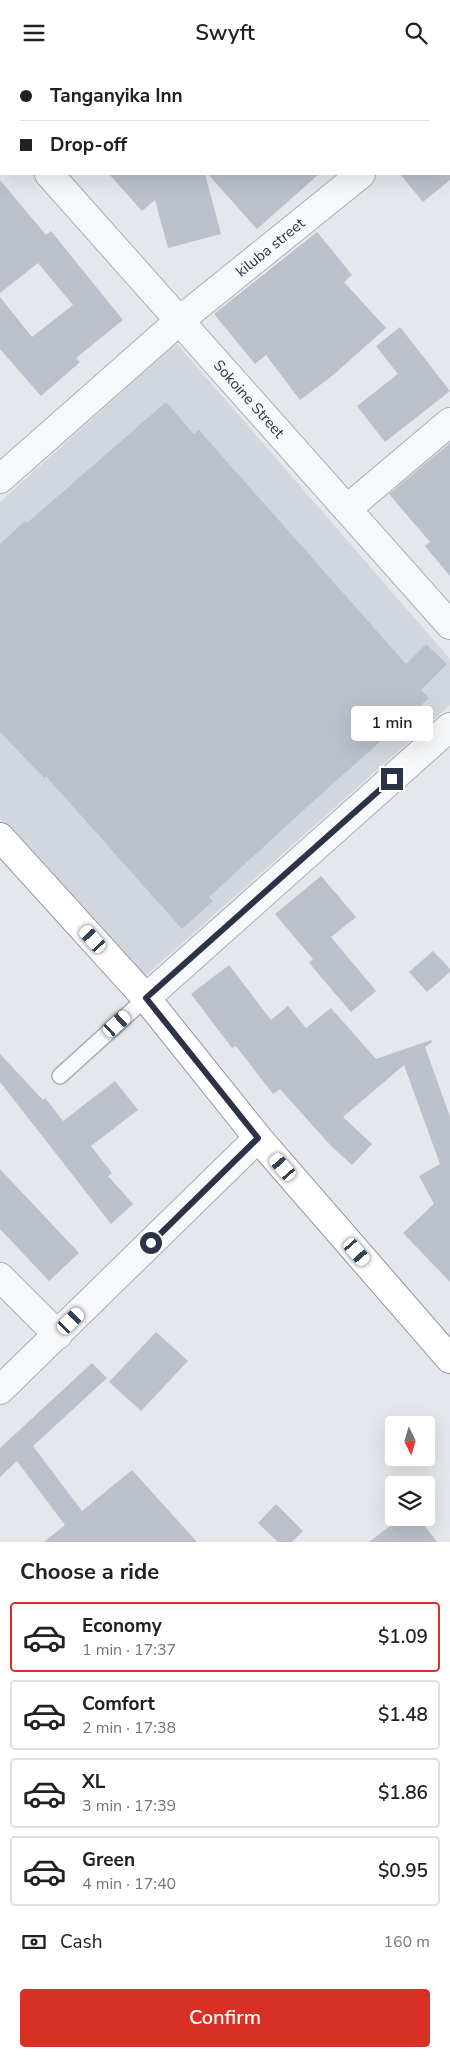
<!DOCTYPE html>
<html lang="en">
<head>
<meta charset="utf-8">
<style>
  body { margin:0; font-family:"Nunito Sans",sans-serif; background:#f6f6f6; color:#202124; height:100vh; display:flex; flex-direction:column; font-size:19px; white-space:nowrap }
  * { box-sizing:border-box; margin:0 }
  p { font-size:16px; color:#757577 }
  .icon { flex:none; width:28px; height:28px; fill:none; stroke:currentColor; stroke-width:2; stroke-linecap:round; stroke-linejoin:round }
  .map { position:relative; height:1477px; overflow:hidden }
  .sheet { display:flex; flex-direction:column; background:#fff; flex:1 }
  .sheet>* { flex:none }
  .banner { position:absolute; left:0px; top:0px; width:450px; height:110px; box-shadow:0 5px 20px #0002; display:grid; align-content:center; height:110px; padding:0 20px; background:#fff }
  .needle { width:32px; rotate:175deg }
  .fabs { position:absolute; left:385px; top:1351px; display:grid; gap:10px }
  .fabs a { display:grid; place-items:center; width:50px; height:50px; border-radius:5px; background:#fff; box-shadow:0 5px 20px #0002; font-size:25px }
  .end { position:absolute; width:22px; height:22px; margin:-11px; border:6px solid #2b3445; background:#fff; box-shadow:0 0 0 2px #fff }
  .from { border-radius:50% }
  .bubble { position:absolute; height:35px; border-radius:5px; background:#fff; box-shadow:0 5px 20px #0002; font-size:16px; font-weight:600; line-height:35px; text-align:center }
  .car { position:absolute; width:15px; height:30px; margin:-15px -8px; border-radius:6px; box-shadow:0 0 4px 1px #0007; background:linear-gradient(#fff 24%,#345 0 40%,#fff 0 76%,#345 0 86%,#fff 0) }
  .banner b { display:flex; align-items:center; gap:18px; height:48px; font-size:19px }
  .banner b+b { border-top:1px solid #e0e0e0 }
  .banner i { width:12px; height:12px; background:#202124 }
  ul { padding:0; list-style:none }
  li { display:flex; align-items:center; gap:15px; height:70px; margin:0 10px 8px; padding:0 10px; border:2px solid #e0e0e0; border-radius:5px }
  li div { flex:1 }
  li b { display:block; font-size:19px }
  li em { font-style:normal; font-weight:600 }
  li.current { border-color:#d93025 }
  li>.icon { width:45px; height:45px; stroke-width:1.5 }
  h2 { padding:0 20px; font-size:22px; line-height:60px }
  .pay { display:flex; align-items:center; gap:12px; height:55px; padding:0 20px; font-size:19px }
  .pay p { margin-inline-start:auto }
  .primary-button { display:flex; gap:10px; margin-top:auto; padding:10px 20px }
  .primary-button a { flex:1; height:58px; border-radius:5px; background:#d93025; color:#fff; font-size:20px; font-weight:600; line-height:58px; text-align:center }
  header { display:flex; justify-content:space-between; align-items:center; height:65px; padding:0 20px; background:#fff; font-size:22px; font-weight:600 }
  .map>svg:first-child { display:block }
</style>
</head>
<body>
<header><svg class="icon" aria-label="menu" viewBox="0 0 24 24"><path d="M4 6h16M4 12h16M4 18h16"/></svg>Swyft<svg class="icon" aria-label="search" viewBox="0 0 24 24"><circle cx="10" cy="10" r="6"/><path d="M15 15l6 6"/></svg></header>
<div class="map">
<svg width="450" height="1477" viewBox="0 0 450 1477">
  <rect width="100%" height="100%" fill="#e4e7ec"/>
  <polygon fill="#d2d6de" points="176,278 450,594 450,640 143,913 0,754 0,437"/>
  <g fill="#bbc0ca">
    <polygon points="109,109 205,109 221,169 168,183 155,135 142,146"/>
    <polygon points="208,109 319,109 257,164"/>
    <polygon points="400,109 450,109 450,115 423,137"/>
    <polygon points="0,115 46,170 51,166 123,255 76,293 80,297 41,331 0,284 0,232 32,272 73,240 38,198 0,228"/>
    <polygon points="317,167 352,210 344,217 386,263 332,311 300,335 266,290 255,299 214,249"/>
    <polygon points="400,262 450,326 385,377 357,341 398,309 376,281"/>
    <polygon points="166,337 194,369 199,365 406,599 426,579 447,599 421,625 429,633 308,741 209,832 213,836 182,864 46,711 44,713 0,667 0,479 25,456 27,458"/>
    <polygon points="450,378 450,511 425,481 430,477 389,429"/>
    <polygon points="321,811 356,852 331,872 376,926 351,947 309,898 313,894 275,849"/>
    <polygon points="433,886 450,904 450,907 427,927 409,907"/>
    <polygon points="229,900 271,955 288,941 306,963 331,943 376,994 431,975 432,977 425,982 450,1052 450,1217 403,1168 434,1139 419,1111 440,1099 404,1000 343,1052 372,1079 352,1100 331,1081 280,1024 273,1029 236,981 232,983 191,929"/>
    <polygon points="0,989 43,1035 45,1033 63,1056 115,1016 138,1045 91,1081 112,1108 108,1111 133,1139 111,1159 0,1017"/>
    <polygon points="0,1104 79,1188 49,1216 0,1164"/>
    <polygon points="156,1267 188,1296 141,1346 109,1317"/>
    <polygon points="92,1298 107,1313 33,1381 82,1446 132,1405 197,1477 44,1477 65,1460 17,1396 0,1412 0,1383"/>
    <polygon points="276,1439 303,1466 292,1477 278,1477 258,1458"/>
    <polygon points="402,1452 418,1452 437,1477 369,1477"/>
  </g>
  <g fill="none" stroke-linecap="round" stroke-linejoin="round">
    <g stroke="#a9aeb7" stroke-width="18">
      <polyline id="lane" points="60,1011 146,933"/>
    </g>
    <g stroke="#a9aeb7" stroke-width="30">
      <g id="street">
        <polyline points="74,1 75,0"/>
        <polyline points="449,39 450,38"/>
        <polyline points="0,54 1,56"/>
        <path id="s1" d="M49 109 450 560"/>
        <path id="s2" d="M0 414 179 256 361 109"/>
        <polyline points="347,444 450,357"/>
        <polyline points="146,933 450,662"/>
        <polyline points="0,1212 58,1270"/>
        <polyline points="0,1325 258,1073"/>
      </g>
    </g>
    <g stroke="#8b94a3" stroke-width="30">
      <polyline id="highway" points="0,772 146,933 258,1073 450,1294"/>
    </g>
    <use href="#lane" stroke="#f7f8fa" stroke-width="15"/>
    <use href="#street" stroke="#f7f8fa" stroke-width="28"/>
    <use href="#highway" stroke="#fff" stroke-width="28"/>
  </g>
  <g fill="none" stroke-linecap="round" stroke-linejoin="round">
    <polyline stroke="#2b3445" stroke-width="6" points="151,1178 258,1073 146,933 392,714"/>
  </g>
  <g text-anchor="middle" stroke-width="4.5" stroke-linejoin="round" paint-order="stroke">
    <g font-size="15" fill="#2b3445" stroke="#f4f6f9">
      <text dy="5" stroke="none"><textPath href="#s2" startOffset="356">kiluba street</textPath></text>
      <text dy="5" stroke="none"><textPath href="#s1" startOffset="301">Sokoine Street</textPath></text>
    </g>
  </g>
</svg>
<div class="fabs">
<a><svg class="needle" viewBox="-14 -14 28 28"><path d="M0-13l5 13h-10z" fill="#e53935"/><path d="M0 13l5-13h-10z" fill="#757577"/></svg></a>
<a><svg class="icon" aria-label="layers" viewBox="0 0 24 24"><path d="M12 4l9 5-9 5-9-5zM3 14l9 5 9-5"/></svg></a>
</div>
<i class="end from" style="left:151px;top:1178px"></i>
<i class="end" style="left:392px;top:714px"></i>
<div class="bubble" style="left:351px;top:641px;width:82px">1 min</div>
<i class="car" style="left:93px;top:874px;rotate:318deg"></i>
<i class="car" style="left:117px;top:959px;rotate:48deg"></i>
<i class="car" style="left:283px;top:1102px;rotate:319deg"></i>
<i class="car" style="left:357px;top:1187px;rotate:139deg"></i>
<i class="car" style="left:71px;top:1256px;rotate:46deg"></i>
<div class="banner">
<b><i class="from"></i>Tanganyika Inn</b>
<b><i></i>Drop-off</b>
</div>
</div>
<section class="sheet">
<h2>Choose a ride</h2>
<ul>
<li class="current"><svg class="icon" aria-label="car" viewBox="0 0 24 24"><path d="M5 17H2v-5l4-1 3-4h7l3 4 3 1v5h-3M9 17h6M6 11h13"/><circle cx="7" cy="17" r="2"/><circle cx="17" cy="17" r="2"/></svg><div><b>Economy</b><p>1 min · 17:37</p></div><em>$1.09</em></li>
<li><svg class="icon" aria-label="car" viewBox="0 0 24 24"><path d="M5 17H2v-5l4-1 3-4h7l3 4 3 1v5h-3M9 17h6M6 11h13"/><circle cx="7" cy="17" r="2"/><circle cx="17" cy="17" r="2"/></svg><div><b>Comfort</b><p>2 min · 17:38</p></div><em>$1.48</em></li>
<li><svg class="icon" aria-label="car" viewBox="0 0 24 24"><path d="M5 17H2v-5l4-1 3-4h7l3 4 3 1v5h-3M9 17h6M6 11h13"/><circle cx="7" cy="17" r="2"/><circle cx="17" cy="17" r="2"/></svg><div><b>XL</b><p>3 min · 17:39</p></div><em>$1.86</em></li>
<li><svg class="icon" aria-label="car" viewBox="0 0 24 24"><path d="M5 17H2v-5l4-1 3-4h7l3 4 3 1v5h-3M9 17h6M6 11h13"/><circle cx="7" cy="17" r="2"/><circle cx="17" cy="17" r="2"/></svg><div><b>Green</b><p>4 min · 17:40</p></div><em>$0.95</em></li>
</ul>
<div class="pay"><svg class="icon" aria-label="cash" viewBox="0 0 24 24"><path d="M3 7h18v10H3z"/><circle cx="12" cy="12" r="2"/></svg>Cash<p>160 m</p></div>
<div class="primary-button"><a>Confirm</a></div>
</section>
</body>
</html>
